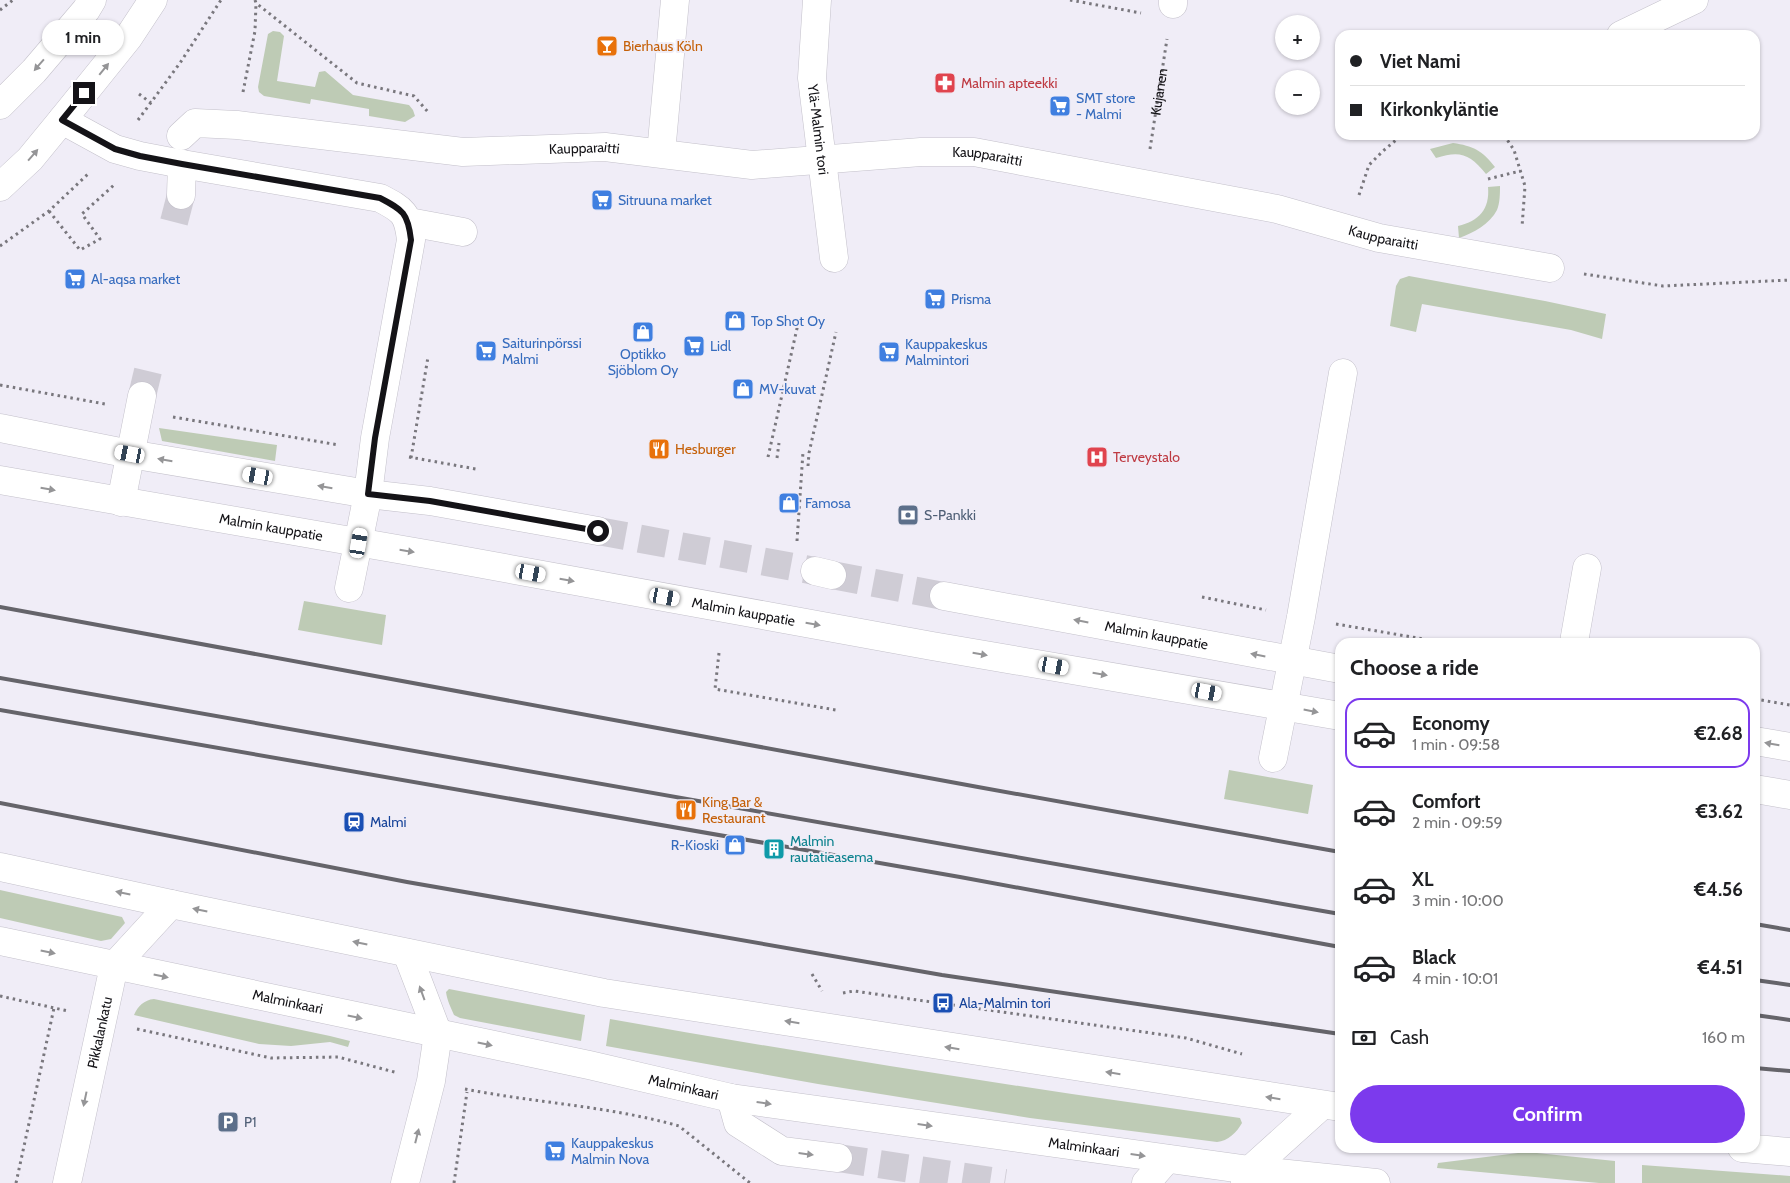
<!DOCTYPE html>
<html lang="en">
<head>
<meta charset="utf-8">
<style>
  body { margin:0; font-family:Cabin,sans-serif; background:#f2f2f2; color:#202124; height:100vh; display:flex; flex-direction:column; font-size:19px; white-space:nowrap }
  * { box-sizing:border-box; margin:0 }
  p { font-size:16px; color:#757577 }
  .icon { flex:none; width:28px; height:28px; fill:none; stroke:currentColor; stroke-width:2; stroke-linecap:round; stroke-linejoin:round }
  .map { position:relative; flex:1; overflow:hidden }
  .drawer { position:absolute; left:1335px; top:638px; width:425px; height:515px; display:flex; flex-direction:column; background:#fff; border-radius:15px; box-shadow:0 1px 4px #0004 }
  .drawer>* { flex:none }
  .hud { position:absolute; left:1335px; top:30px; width:425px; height:110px; border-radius:15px; box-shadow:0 1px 4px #0004; display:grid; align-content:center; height:110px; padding:0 15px; background:#fff }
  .tools { position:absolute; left:1275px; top:15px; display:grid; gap:10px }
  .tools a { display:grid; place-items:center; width:45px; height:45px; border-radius:50%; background:#fff; box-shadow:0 1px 4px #0004; font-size:25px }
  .end { position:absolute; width:22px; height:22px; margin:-11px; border:6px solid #141317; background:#fff; box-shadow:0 0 0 2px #fff }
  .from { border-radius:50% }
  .bubble { position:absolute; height:35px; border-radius:18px; background:#fff; box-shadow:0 1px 4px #0004; font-size:16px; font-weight:700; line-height:35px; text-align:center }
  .car { position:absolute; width:15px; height:30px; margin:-15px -8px; border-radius:6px; box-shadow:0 0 4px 1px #0007; background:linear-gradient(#fff 24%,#345 0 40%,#fff 0 76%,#345 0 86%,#fff 0) }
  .hud b { display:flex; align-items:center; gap:18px; height:48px; font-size:19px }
  .hud b+b { border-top:1px solid #e0e0e0 }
  .hud i { width:12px; height:12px; background:#202124 }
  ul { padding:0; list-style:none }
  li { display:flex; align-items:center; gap:15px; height:70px; margin:0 10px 8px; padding:0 5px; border:2px solid transparent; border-radius:15px }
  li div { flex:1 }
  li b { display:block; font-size:19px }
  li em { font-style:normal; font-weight:700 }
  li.active { border-color:#7c3aed }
  li>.icon { width:45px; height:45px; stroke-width:1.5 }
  h2 { padding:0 15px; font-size:22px; line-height:60px }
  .pay { display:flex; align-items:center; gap:12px; height:55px; padding:0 15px; font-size:19px }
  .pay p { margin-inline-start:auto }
  .cta { display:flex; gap:10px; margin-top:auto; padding:10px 15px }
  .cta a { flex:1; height:58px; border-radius:30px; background:#7c3aed; color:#fff; font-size:20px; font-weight:700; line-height:58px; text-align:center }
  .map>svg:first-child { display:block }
</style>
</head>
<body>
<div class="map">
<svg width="1790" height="1183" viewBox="0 0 1790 1183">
  <rect width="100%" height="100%" fill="#f0edf7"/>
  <g fill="#becbb5">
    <polygon points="273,31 280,32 284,36 277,81 315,87 319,72 325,71 353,95 409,105 413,110 415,116 405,122 369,116 369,109 311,99 310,104 264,96 259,92 258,87 268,34"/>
    <path d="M1453 143C1473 146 1482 150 1495 167L1486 174C1470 154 1460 150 1436 158L1430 149Z"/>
    <path d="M1500 186C1500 193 1500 203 1497 210 1490 224 1473 233 1459 238L1458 226C1479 221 1490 209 1488 187Z"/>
    <polygon points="1409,276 1545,301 1606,314 1602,339 1571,330 1422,304 1416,332 1390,326 1396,286 1400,279"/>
    <polygon points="159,428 277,445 275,461 162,441"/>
    <polygon points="304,601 386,615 382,645 298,630"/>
    <polygon points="1229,770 1313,785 1308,814 1224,799"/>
    <polygon points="0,890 122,917 125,923 111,939 101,941 0,918"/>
    <path d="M449 989 585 1015 581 1041 460 1018 454 1015C451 1008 447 1000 446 992Z"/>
    <path d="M154 999 330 1036 350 1041 348 1047 330 1042 291 1046 259 1044 134 1015C138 1006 144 1000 154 999Z"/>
    <path d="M610 1019C820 1056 1029 1089 1240 1118L1242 1123C1237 1132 1228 1141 1217 1142L1030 1118 818 1084 606 1046Z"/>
    <polygon points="1527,1152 1615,1161 1615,1183 1599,1183 1437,1168 1438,1163"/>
    <polygon points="1642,1165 1790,1176 1790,1183 1642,1183"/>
  </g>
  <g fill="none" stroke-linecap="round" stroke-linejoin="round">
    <g stroke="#cfccd5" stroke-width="28" stroke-dasharray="28 14" stroke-linecap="butt">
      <polyline points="174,222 181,195"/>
      <polyline points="142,396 148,371"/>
      <polyline points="838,1158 1005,1183"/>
    </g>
    <g stroke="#cfccd5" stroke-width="28" stroke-dasharray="28 14" stroke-linecap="butt">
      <polyline points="598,531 815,571"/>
      <polyline points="832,575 944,596"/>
    </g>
    <g stroke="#c3c0ca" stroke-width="29">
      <g id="minor">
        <path id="s2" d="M817 0 812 78 834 258"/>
        <polyline points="1173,4 1173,0"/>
        <polyline points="1621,35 1694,0"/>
        <path d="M62 120 115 149 140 156 182 164 380 198C403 210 408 213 411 240L375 438 368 494 349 588"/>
        <path id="s3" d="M181 136 195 123 237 125 463 152 605 147 752 165 921 152H974L1277 209 1379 238 1550 268"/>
        <polyline points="661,153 675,0"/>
        <polyline points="181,195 182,164"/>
        <polyline points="409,222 463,232"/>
        <polyline points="121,502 142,396"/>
        <polyline points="1574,642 1587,568"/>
        <polyline points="1273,758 1301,617 1343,373"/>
        <polyline points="731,1098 738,1123 782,1151 838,1158"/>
        <path id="s4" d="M67 1183 114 966 171 904"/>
        <polyline points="405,1183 431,1081 438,1034 407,953"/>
        <polyline points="1146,1183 1167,1159"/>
        <polyline points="1245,1183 1250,1170 1322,1105"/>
      </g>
    </g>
    <g stroke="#c3c0ca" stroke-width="29">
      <g id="major">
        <polyline points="0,105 34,71 86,10 92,0"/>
        <polyline points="0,187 30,159 62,120 128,38 153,0"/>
        <polyline points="0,428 130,454 368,494 430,501 598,531"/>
        <path id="s5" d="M0 480 455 559 932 646 1340 716"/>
        <polyline points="815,571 832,575"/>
        <path id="s6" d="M944 596 1340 669"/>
        <polyline points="1755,741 1790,747"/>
        <polyline points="1755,789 1790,795"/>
        <polyline points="0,867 171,904 604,993 1340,1107"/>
        <path id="s7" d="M0 941 589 1065 731 1098 1250 1170 1376 1183"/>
        <polyline points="1742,1148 1790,1152"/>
      </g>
    </g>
    <g stroke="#79777d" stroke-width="3" stroke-dasharray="2.5 4" stroke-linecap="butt">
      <polyline points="255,0 256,3 357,83 414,96 428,112"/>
      <polyline points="1070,0 1141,13"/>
      <polyline points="0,10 13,0"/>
      <polyline points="243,92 255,31 256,3"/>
      <polyline points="139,94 151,103"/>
      <polyline points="138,120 180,63 221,0"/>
      <polyline points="1504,135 1514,150 1525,186 1522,227"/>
      <path id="s1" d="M1150 149 1167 39"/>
      <polyline points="1488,179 1520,171"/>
      <polyline points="1359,195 1369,165 1383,151 1402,135"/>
      <polyline points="49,211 80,250 100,239 82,214 114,185"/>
      <polyline points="0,246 49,211 88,174"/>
      <polyline points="1584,274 1663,286 1790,280"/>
      <polyline points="0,385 105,404"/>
      <polyline points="173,417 339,445"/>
      <polyline points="409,457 476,469"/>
      <polyline points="768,457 798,324"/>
      <polyline points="411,458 428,357"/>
      <polyline points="777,458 779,443"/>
      <polyline points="808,466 809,453 836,332"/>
      <polyline points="797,541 803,452"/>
      <polyline points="1202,597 1266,610"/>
      <polyline points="1336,624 1441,642"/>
      <polyline points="719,653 715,689 836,710"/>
      <polyline points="1755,699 1790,705"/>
      <polyline points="812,974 822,991"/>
      <polyline points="843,993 854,991 1186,1038 1242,1054"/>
      <polyline points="0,996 68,1011"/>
      <polyline points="137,1029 271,1058 338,1057 398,1073"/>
      <path d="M465 1089C536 1103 609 1106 679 1126L750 1183"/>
      <polyline points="16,1183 54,1008"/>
      <polyline points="454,1183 467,1092"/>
    </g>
    <use href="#minor" stroke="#fff" stroke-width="28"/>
    <use href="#major" stroke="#fff" stroke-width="28"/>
    <g stroke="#65646a" stroke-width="4">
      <polyline points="0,607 978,787 1340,852"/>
      <polyline points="0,678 1340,914"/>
      <polyline points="0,710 960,877 1340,947"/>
      <polyline points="0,803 407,882 942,975 1340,1034"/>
      <polyline points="1755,924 1790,930"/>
      <polyline points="1755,980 1790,985"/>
      <polyline points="1755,1015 1790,1020"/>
      <polyline points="1755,1068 1790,1071"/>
    </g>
  </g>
  <defs><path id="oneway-solid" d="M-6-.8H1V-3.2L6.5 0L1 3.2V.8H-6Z" transform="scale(1.25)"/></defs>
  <g fill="#959597">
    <use href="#oneway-solid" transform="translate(39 65) rotate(131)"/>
    <use href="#oneway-solid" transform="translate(104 69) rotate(-51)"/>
    <use href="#oneway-solid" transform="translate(33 155) rotate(-49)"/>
    <use href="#oneway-solid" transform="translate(165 460) rotate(-170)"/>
    <use href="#oneway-solid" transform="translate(325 487) rotate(-170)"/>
    <use href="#oneway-solid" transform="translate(48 489) rotate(10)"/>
    <use href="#oneway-solid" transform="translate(407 551) rotate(9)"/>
    <use href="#oneway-solid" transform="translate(567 580) rotate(10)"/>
    <use href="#oneway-solid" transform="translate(1081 621) rotate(-169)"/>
    <use href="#oneway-solid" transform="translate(813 624) rotate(10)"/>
    <use href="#oneway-solid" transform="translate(980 654) rotate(10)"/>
    <use href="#oneway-solid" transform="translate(1258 655) rotate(-169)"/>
    <use href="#oneway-solid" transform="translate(1100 674) rotate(10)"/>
    <use href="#oneway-solid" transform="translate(1311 711) rotate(11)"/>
    <use href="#oneway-solid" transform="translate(1772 744) rotate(-170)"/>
    <use href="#oneway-solid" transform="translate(123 893) rotate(-168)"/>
    <use href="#oneway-solid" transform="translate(200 910) rotate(-168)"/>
    <use href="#oneway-solid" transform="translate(360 943) rotate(-168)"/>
    <use href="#oneway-solid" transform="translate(48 952) rotate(12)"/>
    <use href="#oneway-solid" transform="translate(161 976) rotate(12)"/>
    <use href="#oneway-solid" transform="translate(422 993) rotate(-110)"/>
    <use href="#oneway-solid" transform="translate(355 1017) rotate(12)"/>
    <use href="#oneway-solid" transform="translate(792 1022) rotate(-171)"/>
    <use href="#oneway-solid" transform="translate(485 1044) rotate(12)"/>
    <use href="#oneway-solid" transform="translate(952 1048) rotate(-171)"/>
    <use href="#oneway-solid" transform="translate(1113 1073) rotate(-171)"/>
    <use href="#oneway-solid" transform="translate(1273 1098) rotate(-171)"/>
    <use href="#oneway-solid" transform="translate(85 1099) rotate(102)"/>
    <use href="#oneway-solid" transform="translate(764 1103) rotate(8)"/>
    <use href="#oneway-solid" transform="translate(925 1125) rotate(8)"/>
    <use href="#oneway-solid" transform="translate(417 1136) rotate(-76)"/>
    <use href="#oneway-solid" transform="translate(806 1154) rotate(7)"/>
    <use href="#oneway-solid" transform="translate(1138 1155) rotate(8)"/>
  </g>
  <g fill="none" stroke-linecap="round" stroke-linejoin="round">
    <path stroke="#141317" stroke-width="6" d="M84 93 62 120 115 149 140 156 182 164 380 198C403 210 408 213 411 240L375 438 368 494 430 501 598 531"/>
  </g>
  <defs>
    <g id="bar-square" transform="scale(1.125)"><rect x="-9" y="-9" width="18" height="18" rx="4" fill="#e8710a" stroke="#f0edf7"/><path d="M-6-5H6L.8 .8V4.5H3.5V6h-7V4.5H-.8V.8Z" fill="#fff"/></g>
    <g id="pharmacy-square" transform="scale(1.125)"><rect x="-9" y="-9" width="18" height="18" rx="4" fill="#e0444e" stroke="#f0edf7"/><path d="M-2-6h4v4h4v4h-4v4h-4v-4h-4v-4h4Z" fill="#fff"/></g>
    <g id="supermarket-square" transform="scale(1.125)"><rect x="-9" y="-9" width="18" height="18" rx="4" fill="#3f7fe0" stroke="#f0edf7"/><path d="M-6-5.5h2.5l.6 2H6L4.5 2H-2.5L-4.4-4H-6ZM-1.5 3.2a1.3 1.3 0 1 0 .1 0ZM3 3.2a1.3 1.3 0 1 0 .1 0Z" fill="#fff"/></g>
    <g id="shop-square" transform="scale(1.125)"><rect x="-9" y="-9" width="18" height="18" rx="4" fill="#3f7fe0" stroke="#f0edf7"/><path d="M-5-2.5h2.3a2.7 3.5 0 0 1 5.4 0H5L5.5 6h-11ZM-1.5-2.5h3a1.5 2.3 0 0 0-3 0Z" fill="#fff"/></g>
    <g id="restaurant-square" transform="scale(1.125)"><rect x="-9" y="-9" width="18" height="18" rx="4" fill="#e8710a" stroke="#f0edf7"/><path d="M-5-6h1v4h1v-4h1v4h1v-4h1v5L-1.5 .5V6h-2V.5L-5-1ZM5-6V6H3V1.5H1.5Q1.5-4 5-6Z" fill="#fff"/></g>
    <g id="hospital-square" transform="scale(1.125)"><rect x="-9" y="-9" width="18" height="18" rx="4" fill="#e0444e" stroke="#f0edf7"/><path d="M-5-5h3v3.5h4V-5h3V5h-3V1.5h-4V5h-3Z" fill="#fff"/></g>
    <g id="bank-square" transform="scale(1.125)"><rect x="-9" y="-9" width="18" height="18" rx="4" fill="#5c6f8a" stroke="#f0edf7"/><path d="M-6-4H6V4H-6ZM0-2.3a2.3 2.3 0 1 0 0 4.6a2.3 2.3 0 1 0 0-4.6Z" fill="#fff"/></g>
    <g id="station-square" transform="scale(1.125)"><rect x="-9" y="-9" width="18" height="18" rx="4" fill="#1a4fb4" stroke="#f0edf7"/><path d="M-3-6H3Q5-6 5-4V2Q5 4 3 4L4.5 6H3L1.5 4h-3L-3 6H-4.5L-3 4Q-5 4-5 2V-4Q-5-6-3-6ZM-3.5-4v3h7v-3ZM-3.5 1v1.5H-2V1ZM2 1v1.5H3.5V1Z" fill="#fff"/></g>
    <g id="building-square" transform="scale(1.125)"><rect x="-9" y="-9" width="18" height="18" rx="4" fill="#0f9aa8" stroke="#f0edf7"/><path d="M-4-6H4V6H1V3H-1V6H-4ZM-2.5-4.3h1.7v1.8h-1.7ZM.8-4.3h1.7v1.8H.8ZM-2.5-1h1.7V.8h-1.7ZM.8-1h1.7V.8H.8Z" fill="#fff"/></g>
    <g id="bus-square" transform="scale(1.125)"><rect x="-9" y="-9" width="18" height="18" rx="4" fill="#1a4fb4" stroke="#f0edf7"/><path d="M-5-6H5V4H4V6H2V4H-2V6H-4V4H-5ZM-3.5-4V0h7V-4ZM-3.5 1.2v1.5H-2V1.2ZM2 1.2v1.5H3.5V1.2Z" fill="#fff"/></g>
    <g id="parking-square" transform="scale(1.125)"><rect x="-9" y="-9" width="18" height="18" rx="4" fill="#5c6f8a" stroke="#f0edf7"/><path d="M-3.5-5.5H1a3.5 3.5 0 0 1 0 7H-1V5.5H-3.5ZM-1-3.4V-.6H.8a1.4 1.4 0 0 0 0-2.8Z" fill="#fff"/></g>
  </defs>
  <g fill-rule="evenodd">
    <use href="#bar-square" x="607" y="46"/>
    <use href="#pharmacy-square" x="945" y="83"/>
    <use href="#supermarket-square" x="1060" y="106"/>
    <use href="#supermarket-square" x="602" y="200"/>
    <use href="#supermarket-square" x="75" y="279"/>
    <use href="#supermarket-square" x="935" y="299"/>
    <use href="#shop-square" x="735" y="321"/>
    <use href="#shop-square" x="643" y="332"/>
    <use href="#supermarket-square" x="694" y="346"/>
    <use href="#supermarket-square" x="486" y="351"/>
    <use href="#supermarket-square" x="889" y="352"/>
    <use href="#shop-square" x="743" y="389"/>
    <use href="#restaurant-square" x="659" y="449"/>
    <use href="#hospital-square" x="1097" y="457"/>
    <use href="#shop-square" x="789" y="503"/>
    <use href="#bank-square" x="908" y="515"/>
    <use href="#restaurant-square" x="686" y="810"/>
    <use href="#station-square" x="354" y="822"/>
    <use href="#shop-square" x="735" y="845"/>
    <use href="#building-square" x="774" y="849"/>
    <use href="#bus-square" x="943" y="1003"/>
    <use href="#parking-square" x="228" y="1122"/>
    <use href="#supermarket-square" x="555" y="1151"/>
  </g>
  <g text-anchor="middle" stroke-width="4" stroke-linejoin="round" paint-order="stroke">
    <g font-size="14" fill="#c56008" stroke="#f0edf7" text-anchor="start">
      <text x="623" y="51">Bierhaus Köln</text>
      <text x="675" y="454">Hesburger</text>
      <text x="702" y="807">King Bar &amp;<tspan x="702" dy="16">Restaurant</tspan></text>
    </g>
    <g font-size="14" fill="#be3a42" stroke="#f0edf7" text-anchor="start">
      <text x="961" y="88">Malmin apteekki</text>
      <text x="1113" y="462">Terveystalo</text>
    </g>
    <g font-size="14" fill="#141317" stroke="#f0edf7">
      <text dy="5" stroke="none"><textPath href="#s1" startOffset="58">Kujanen</textPath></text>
      <text dy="5" stroke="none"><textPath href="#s2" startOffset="130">Ylä-Malmin tori</textPath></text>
      <text dy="5" stroke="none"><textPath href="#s3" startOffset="410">Kaupparaitti</textPath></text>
      <text dy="5" stroke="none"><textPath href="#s3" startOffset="815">Kaupparaitti</textPath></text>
      <text dy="5" stroke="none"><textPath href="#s3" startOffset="1220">Kaupparaitti</textPath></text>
      <text dy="5" stroke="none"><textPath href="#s5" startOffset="275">Malmin kauppatie</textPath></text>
      <text dy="5" stroke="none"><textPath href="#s5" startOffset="755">Malmin kauppatie</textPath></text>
      <text dy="5" stroke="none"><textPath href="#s6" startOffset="216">Malmin kauppatie</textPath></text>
      <text dy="5" stroke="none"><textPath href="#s7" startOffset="294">Malminkaari</textPath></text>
      <text dy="5" stroke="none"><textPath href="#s4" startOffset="154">Pikkalankatu</textPath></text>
      <text dy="5" stroke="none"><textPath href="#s7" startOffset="699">Malminkaari</textPath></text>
      <text dy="5" stroke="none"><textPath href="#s7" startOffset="1104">Malminkaari</textPath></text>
    </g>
    <g font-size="14" fill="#366cbe" stroke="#f0edf7" text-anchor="start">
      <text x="1076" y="103">SMT store<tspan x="1076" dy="16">- Malmi</tspan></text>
      <text x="618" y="205">Sitruuna market</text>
      <text x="91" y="284">Al-aqsa market</text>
      <text x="951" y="304">Prisma</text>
      <text x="751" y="326">Top Shot Oy</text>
      <text x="502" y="348">Saiturinpörssi<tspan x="502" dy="16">Malmi</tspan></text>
      <text x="905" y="349">Kauppakeskus<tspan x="905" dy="16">Malmintori</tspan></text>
      <text x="710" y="351">Lidl</text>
      <text x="643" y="359" text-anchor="middle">Optikko<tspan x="643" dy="16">Sjöblom Oy</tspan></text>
      <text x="759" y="394">MV-kuvat</text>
      <text x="805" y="508">Famosa</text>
      <text x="719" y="850" text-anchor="end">R-Kioski</text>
      <text x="571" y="1148">Kauppakeskus<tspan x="571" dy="16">Malmin Nova</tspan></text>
    </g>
    <g font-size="14" fill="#4e5e75" stroke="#f0edf7" text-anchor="start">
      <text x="924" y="520">S-Pankki</text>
      <text x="244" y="1127">P1</text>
    </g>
    <g font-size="14" fill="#164399" stroke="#f0edf7" text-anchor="start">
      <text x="370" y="827">Malmi</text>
      <text x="959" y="1008">Ala-Malmin tori</text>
    </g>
    <g font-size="14" fill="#0d838f" stroke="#f0edf7" text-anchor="start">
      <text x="790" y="846">Malmin<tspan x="790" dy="16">rautatieasema</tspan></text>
    </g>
  </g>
</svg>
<div class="tools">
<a>+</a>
<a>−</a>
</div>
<i class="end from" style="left:598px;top:531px"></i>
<i class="end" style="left:84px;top:93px"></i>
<div class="bubble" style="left:42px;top:20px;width:82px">1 min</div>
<i class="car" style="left:130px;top:454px;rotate:281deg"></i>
<i class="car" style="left:258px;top:476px;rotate:280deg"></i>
<i class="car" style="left:359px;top:543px;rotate:10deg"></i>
<i class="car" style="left:531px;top:573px;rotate:100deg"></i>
<i class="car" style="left:665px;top:597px;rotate:100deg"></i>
<i class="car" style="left:1054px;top:666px;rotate:100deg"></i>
<i class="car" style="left:1207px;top:692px;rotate:100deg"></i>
<div class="hud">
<b><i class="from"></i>Viet Nami</b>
<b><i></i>Kirkonkyläntie</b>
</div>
<section class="drawer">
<h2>Choose a ride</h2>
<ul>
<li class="active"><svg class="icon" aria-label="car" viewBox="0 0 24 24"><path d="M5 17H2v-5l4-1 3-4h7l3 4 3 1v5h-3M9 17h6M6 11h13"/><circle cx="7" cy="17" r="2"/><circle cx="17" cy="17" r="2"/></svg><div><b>Economy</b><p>1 min · 09:58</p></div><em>€2.68</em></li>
<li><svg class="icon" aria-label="car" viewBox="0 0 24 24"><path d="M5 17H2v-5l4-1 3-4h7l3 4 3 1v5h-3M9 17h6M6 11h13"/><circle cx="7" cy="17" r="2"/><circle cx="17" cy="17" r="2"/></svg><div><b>Comfort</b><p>2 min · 09:59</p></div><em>€3.62</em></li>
<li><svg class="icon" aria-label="car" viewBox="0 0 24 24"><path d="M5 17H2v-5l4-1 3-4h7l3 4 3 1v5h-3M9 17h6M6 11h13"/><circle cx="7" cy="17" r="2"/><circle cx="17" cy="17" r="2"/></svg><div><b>XL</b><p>3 min · 10:00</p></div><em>€4.56</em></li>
<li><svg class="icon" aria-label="car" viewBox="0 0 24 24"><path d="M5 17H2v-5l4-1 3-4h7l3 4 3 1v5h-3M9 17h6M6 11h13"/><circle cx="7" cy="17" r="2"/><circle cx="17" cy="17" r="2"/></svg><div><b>Black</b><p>4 min · 10:01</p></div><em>€4.51</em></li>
</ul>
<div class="pay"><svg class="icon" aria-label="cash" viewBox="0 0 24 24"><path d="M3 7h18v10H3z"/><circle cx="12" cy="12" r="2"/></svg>Cash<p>160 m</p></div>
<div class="cta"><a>Confirm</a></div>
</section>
</div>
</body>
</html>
